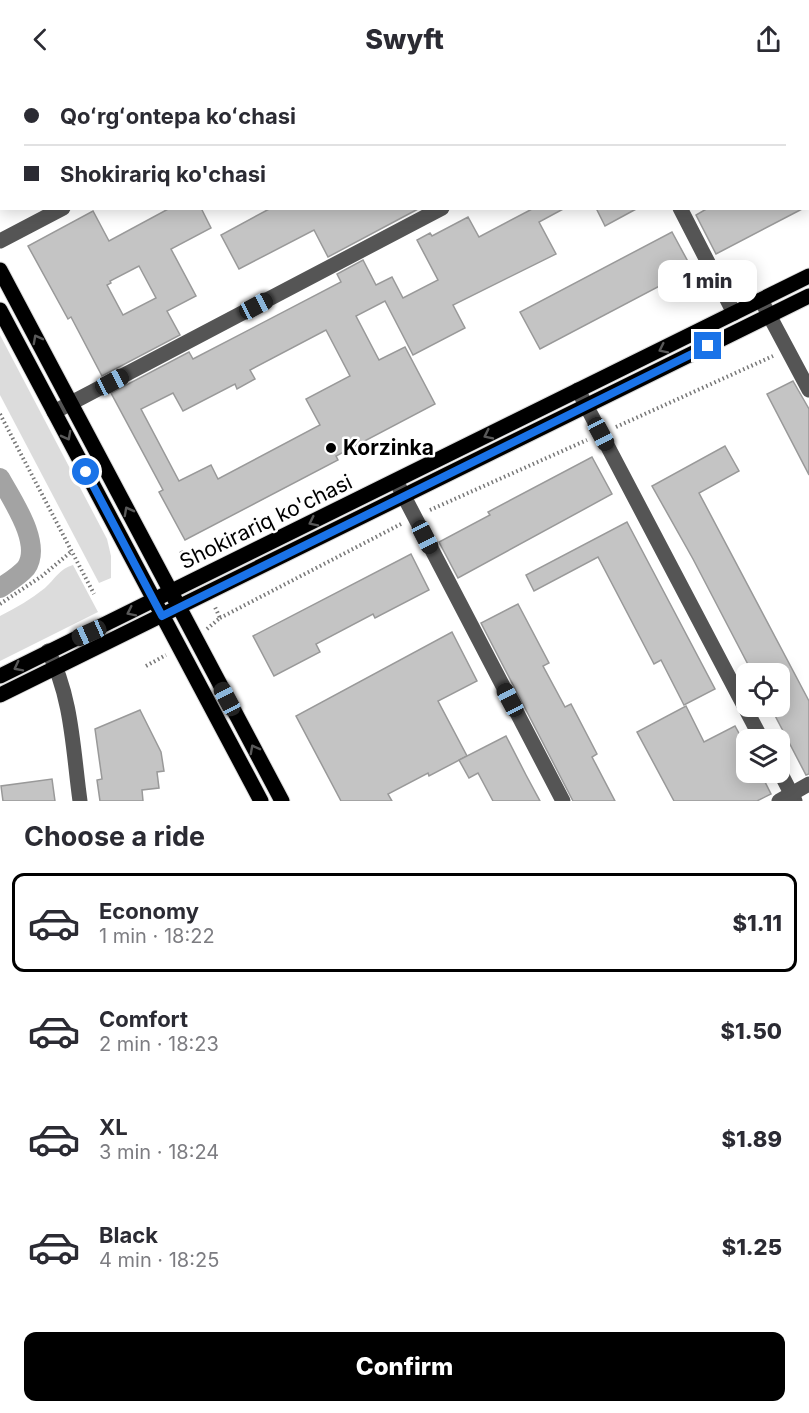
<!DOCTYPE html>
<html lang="en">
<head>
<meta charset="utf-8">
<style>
  body { margin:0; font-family:Inter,sans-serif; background:#f2f2f3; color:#2b2b33; height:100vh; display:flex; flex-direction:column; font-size:22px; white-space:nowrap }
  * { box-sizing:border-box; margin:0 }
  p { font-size:20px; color:#7c7c81 }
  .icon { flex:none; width:33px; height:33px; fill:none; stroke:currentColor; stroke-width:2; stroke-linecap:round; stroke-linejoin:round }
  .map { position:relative; height:723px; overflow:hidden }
  .sheet { display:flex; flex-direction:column; background:#fff; flex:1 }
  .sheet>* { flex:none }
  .hud { position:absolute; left:0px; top:0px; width:810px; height:132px; box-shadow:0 3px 15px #0003; display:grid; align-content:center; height:132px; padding:0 24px; background:#fff }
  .controls { position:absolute; left:736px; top:585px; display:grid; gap:12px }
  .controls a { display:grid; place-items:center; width:54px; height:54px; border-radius:12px; background:#fff; box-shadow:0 3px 15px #0003; font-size:30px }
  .end { position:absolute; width:27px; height:27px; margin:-14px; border:8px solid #1a73e8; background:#fff; box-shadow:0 0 0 3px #fff }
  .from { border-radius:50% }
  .bubble { position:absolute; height:42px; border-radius:12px; background:#fff; box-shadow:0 3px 15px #0003; font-size:20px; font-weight:800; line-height:42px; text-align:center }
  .car { position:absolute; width:18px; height:36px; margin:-18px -9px; border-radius:8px; box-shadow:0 0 4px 2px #0007; background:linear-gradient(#222 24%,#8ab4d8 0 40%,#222 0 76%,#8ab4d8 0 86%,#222 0) }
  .hud b { display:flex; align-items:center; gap:21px; height:57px; font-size:22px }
  .hud b+b { border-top:2px solid #e1e1e2 }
  .hud i { width:15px; height:15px; background:#2b2b33 }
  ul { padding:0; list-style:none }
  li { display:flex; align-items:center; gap:18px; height:99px; margin:0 12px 9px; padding:0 12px; border:3px solid transparent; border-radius:12px }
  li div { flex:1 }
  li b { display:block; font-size:22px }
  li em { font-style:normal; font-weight:800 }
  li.on { border-color:#000 }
  li>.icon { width:54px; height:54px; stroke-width:1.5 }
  h2 { padding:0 24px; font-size:27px; line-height:72px }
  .button { display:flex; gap:12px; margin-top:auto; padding:12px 24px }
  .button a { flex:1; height:69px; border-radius:12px; background:#000; color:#fff; font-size:24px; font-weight:800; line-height:69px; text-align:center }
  header { display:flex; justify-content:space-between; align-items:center; height:78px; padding:0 24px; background:#fff; font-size:27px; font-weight:800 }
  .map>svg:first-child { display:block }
</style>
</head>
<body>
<header><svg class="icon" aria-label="back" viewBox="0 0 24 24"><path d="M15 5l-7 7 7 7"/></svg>Swyft<svg class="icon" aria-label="share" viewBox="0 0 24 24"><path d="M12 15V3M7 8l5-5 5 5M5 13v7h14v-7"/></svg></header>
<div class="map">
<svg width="809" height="723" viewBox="0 0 809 723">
  <rect width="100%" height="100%" fill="#fff"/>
  <g fill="#dcdcdc">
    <polygon points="0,257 107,461 111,478 111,500 99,505 0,317"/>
    <path d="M73 487 98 534 0 583V538C16 530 31 521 45 510 55 501 59 491 73 487Z"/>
  </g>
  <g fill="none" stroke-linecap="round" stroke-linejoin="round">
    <path stroke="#a3a3a3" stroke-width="20" d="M0 400C12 422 43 466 26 490 19 498 9 504 0 510"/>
  </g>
  <g fill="#c4c4c4" stroke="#999" stroke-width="1.5" fill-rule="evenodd">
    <path d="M170 130H201L211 150 171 171 196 218 167 233 180 257 102 298 71 239 68 241 28 168 93 133 109 163ZM139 188 156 220 123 237 107 207 111 205 110 203Z"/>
    <polygon points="271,130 420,130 328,179 314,152 239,191 221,157"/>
    <path d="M534 130H565L539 144 556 176 453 227 465 250 413 277 385 223 356 238 379 282 405 269 435 326 336 378 338 382 185 462 159 414 163 412 111 315 189 274 193 281 341 204 337 196 363 182 376 207 392 199 403 220 438 202 417 162 430 155 432 158 468 139 479 159ZM326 252 350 298 306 321 320 347 218 401 211 387 179 403 141 331 173 315 183 333 235 306 237 311 255 301 250 292Z"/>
    <polygon points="596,130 638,130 605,148"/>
    <polygon points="708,130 804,130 716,176 696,137"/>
    <polygon points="672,154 692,191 540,271 520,234"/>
    <polygon points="793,303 809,331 809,397 767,316"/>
    <polygon points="725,368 739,393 699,415 809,623 809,696 806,697 770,628 780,628 780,596 753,596 693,481 652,408"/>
    <polygon points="592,379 612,416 458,500 439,464 490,437 488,434"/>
    <polygon points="627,444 715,611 684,627 661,582 654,586 598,479 534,513 526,497"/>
    <polygon points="411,476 429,512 375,540 373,536 316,566 320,574 274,598 253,558"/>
    <polygon points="518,526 549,585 543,588 565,629 571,626 597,676 592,679 615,723 573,723 481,545"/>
    <polygon points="452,554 477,603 438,623 467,678 429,698 428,695 388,716 392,723 341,723 296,638"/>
    <polygon points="686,628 704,664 735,648 747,670 747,694 760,694 771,716 757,723 674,723 637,654"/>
    <polygon points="140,632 161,674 164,693 157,694 159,710 142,712 143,723 100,723 97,702 102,701 95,651"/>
    <polygon points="506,658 526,697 540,723 493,723 478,695 469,700 459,682"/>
    <polygon points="52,701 55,723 3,723 1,708"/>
  </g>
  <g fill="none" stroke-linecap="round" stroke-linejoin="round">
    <g stroke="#dbdbdb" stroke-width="17">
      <g id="major">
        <polyline points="0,192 282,723"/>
        <polyline points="0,232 261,723"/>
        <polyline points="0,598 809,198"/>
        <polyline points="0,617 809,218"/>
      </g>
    </g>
    <g stroke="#777" stroke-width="4" stroke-dasharray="1.5 3" stroke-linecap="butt">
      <polyline points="0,336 94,516"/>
      <polyline points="616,349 773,278"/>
      <polyline points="430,432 587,362"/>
      <polyline points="181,473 190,488"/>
      <polyline points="0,526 42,498 72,473"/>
      <polyline points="220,540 401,446"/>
      <polyline points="207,551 220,540 214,527"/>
      <polyline points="146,588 166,577"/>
    </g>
    <g stroke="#555" stroke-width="15">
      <polyline points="612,0 613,2"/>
      <polyline points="309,2 312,0"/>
      <polyline points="689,2 692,0"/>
      <polyline points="680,130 734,235"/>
      <polyline points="0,163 63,130"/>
      <polyline points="761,222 809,312"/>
      <polyline points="578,312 762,662"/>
      <polyline points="54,334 442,130"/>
      <polyline points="396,403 563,723"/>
      <path d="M48 573C72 618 73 673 80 723"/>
      <polyline points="780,694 795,723"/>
      <polyline points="779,723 809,706"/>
    </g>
    <use href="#major" stroke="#000" stroke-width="15"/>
  </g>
  <defs><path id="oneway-chevron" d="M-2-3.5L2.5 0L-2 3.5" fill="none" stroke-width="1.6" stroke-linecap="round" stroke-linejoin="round" transform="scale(1.5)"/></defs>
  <g stroke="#595959">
    <use href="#oneway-chevron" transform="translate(37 261) rotate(-118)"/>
    <use href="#oneway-chevron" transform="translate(663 271) rotate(154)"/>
    <use href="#oneway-chevron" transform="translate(488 357) rotate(154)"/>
    <use href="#oneway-chevron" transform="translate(67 358) rotate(62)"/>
    <use href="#oneway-chevron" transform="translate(128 433) rotate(-118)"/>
    <use href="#oneway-chevron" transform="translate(313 444) rotate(154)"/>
    <use href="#oneway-chevron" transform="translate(131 534) rotate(154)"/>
    <use href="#oneway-chevron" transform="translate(18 589) rotate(153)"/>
    <use href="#oneway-chevron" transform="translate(254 671) rotate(-118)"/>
  </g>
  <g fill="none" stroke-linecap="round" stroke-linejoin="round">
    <polyline stroke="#1a73e8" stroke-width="8" points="86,394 162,538 708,268"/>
  </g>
  <circle fill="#000" stroke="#fff" stroke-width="2" cx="331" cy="370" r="6"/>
  <g text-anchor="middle" stroke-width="5" stroke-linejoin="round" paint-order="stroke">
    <g font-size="21" font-weight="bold" fill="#000" stroke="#fff" text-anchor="start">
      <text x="343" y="377">Korzinka</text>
    </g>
    <g font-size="21" fill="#000" stroke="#fff">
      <text transform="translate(266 444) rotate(-26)" y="7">Shokirariq ko'chasi</text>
    </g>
  </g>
</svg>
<div class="controls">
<a><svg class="icon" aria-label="locate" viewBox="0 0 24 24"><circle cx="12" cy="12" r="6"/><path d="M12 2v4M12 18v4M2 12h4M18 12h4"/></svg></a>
<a><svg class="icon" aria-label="layers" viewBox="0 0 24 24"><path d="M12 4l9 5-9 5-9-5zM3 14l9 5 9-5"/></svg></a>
</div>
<i class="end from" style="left:86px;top:394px"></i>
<i class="end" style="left:708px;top:268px"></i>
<div class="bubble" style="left:658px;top:182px;width:99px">1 min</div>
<i class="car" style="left:256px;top:228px;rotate:62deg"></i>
<i class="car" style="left:112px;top:304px;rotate:62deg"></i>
<i class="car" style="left:601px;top:356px;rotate:152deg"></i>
<i class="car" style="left:425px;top:459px;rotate:153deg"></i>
<i class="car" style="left:89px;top:555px;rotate:246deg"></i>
<i class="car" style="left:227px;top:621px;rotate:332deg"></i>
<i class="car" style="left:510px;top:622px;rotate:332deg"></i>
<div class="hud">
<b><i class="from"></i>Qoʻrgʻontepa koʻchasi</b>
<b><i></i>Shokirariq ko'chasi</b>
</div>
</div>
<section class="sheet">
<h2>Choose a ride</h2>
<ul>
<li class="on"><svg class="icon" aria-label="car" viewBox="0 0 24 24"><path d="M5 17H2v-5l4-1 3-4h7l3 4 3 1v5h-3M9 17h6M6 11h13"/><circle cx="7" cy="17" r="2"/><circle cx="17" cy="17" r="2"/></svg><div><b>Economy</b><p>1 min · 18:22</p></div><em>$1.11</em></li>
<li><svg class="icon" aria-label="car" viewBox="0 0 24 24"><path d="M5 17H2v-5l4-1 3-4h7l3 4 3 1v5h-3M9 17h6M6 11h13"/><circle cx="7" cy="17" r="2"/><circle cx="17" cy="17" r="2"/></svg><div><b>Comfort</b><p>2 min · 18:23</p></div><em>$1.50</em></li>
<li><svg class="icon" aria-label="car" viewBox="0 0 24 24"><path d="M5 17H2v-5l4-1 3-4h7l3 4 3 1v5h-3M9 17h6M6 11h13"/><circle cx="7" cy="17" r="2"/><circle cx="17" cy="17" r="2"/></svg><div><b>XL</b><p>3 min · 18:24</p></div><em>$1.89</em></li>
<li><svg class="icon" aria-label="car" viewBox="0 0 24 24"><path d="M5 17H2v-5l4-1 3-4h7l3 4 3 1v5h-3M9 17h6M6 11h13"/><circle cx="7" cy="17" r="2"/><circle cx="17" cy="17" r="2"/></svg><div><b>Black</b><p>4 min · 18:25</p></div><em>$1.25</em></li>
</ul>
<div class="button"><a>Confirm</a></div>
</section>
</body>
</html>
